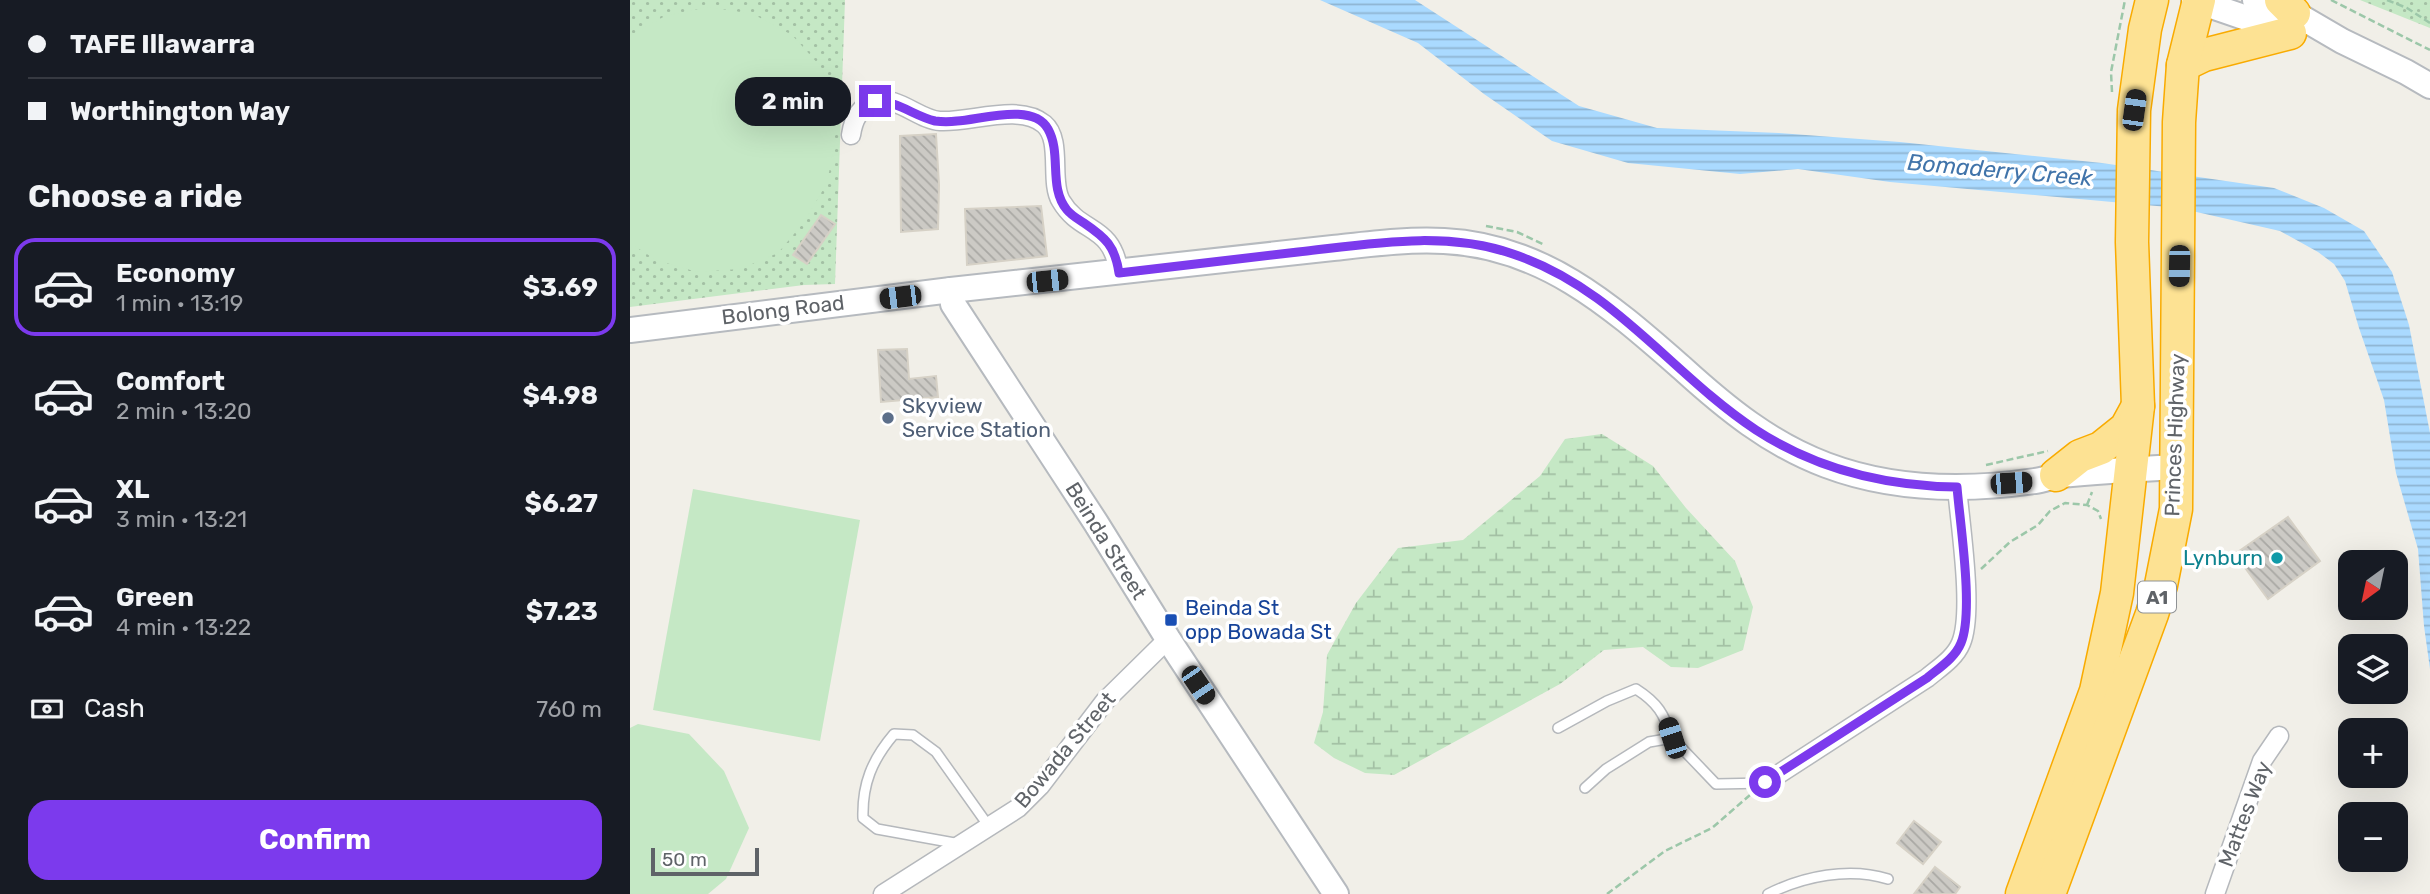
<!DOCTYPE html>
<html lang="en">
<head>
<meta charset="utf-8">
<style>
  body { margin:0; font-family:Rubik,sans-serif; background:#20242c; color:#f1f3f6; height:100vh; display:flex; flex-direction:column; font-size:26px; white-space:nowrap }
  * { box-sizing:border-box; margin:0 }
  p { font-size:23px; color:#9ea1a6 }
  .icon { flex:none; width:38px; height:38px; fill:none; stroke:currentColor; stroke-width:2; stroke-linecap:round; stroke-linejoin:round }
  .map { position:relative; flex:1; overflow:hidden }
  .details { display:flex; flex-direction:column; background:#171b24; width:630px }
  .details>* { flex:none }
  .banner { display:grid; align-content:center; height:154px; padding:0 28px; background:#171b24 }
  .needle { width:46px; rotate:213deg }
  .fabs { position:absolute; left:1708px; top:550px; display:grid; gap:14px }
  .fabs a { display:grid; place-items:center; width:70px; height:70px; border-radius:14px; background:#171b24; box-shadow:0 7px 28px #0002; font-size:35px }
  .scale { position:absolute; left:21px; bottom:18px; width:108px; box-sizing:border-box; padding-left:7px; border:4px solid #5f6368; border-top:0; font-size:19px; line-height:24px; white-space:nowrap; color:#5f6368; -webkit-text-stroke:5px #fff; paint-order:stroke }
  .end { position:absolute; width:32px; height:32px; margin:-16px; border:9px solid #7c3aed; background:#fff; box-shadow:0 0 0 4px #fff }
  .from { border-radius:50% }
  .bubble { position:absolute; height:49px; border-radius:21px; background:#171b24; box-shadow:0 7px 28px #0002; font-size:23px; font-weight:700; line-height:49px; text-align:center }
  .car { position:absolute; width:21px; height:42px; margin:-21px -10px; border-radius:9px; box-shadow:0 0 5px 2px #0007; background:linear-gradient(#222 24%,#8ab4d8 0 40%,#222 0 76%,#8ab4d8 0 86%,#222 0) }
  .banner b { display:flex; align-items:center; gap:24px; height:66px; font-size:26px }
  .banner b+b { border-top:2px solid #363941 }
  .banner i { width:18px; height:18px; background:#f1f3f6 }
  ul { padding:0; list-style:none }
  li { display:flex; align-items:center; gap:21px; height:98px; margin:0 14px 10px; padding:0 14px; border:4px solid transparent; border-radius:21px }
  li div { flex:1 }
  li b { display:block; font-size:26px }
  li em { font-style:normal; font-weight:700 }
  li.on { border-color:#7c3aed }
  li>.icon { width:63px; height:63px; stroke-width:1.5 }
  h2 { padding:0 28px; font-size:32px; line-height:84px }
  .pay { display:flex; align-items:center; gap:18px; height:77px; padding:0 28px; font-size:26px }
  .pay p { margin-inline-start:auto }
  .action { display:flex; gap:14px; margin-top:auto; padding:14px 28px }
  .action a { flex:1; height:80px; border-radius:21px; background:#7c3aed; color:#fff; font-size:28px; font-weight:700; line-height:80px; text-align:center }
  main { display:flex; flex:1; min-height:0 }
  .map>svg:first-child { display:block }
</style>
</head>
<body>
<main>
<section class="details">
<div class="banner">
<b><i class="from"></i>TAFE Illawarra</b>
<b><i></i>Worthington Way</b>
</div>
<h2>Choose a ride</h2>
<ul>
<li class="on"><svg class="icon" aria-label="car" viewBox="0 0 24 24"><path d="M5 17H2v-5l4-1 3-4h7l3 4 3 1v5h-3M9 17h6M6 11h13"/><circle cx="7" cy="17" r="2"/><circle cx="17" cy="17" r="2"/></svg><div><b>Economy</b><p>1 min · 13:19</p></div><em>$3.69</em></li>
<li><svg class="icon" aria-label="car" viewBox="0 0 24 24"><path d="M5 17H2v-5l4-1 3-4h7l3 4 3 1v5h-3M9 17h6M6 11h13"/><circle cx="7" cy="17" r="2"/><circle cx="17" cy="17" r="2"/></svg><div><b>Comfort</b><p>2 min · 13:20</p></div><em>$4.98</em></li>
<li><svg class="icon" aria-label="car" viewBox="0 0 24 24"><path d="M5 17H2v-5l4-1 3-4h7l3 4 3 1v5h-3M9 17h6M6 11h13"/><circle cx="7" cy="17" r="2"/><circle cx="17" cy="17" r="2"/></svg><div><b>XL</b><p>3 min · 13:21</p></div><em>$6.27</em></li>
<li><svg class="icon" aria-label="car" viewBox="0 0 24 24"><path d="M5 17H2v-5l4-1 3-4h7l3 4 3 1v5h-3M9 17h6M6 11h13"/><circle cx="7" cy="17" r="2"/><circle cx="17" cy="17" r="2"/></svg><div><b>Green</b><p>4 min · 13:22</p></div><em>$7.23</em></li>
</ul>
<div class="pay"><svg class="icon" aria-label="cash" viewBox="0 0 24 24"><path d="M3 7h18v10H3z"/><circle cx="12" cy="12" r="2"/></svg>Cash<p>760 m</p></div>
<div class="action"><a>Confirm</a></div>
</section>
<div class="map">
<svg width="1800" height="894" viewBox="0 0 1800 894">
  <defs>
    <pattern id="grass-dots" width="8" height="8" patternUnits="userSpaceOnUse" patternTransform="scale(1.75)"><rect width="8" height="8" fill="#c5e8c5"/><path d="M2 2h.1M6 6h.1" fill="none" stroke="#a3c0a4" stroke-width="1.8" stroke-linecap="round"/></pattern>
    <pattern id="wetland-marsh" width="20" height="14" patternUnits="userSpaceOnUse" patternTransform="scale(1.75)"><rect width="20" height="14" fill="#c5e8c5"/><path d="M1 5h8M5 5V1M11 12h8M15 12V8" fill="none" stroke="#a3c0a4"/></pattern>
    <pattern id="water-rules" width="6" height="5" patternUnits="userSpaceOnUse" patternTransform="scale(1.75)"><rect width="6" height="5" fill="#aadaff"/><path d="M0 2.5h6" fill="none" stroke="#8eb4d2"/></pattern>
    <pattern id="building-back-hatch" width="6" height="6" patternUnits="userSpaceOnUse" patternTransform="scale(1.75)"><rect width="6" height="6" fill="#cccac5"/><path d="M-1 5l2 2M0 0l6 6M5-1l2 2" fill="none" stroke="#a9a8a4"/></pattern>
  </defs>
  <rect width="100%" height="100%" fill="#f1efe8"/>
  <g fill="url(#grass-dots)">
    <polygon points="0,0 215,0 205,284 174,285 0,307"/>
    <polygon points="1730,0 1800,0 1800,28"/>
  </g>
  <polygon fill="url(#wetland-marsh)" points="972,434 1023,466 1056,508 1105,561 1123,607 1113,650 1068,668 1041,667 1013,647 974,650 930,684 764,775 735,773 704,758 684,743 693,712 697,655 726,603 768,548 833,540 910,476 935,439"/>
  <g fill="#c5e8c5">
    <polygon points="78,7 123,14 162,35 191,67 206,104 204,146 197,183 174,222 148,253 110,269 67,272 26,260 0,243 0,36 35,16"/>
    <polygon points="63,489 230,520 190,741 23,710"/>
    <polygon points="8,724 59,734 94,771 119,828 96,879 78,894 0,894 0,728"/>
  </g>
  <polygon fill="url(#water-rules)" points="690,0 785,0 949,106 1027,128 1149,133 1270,142 1472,163 1644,188 1694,208 1734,231 1762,272 1779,325 1800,433 1800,669 1794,626 1788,549 1766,473 1754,400 1729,328 1715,281 1704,264 1688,252 1650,231 1549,208 1260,182 1168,169 1110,174 998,163 922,141 854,94 788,43"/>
  <g fill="url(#building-back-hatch)" stroke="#d6d1c6" stroke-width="2">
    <polygon points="306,134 309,185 308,229 271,232 270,136"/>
    <polygon points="411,206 417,256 337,265 335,209"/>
    <polygon points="191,215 205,224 177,264 163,255"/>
    <polygon points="277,349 279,379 306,376 308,397 251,402 248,350"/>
    <polygon points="1658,517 1690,561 1638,599 1605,554"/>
    <polygon points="1284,821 1311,842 1293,864 1267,843"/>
    <polygon points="1305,867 1330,887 1325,894 1284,894"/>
  </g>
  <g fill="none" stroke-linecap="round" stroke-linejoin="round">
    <g stroke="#b5b8bc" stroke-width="12">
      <g id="lane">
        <path d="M928 728 977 701 1006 689C1028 703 1034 714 1042 738"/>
        <polyline points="955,788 976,769 1019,742 1042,738 1086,784 1135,783"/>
        <path d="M330 844 247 829 233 818C232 784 242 760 264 734L283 735 306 752 360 828"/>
        <path d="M1138 894C1174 876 1219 867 1258 879"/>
      </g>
    </g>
    <g stroke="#b5b8bc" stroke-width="21">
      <g id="street">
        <path d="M221 135C223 121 229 107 244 102 266 94 289 120 310 121 340 123 389 103 414 124 433 140 419 182 431 201 451 235 482 223 489 273"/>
        <path d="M1135 783 1297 678C1309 668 1325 658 1331 643 1344 612 1330 524 1327 487"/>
        <polyline points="253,894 388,808 410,786 475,701 538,639"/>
        <polyline points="1585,894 1632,761 1649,736"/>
      </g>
    </g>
    <g stroke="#b6babf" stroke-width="28">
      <g id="secondary">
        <polyline points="1564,0 1663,34"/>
        <polyline points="1625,0 1664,13 1712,41 1776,72 1800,86"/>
        <polyline points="321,290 323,304 466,523 538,639 706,894"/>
        <path d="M0 330 321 290 703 248C740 244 777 239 814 241 914 246 981 306 1052 368 1096 408 1140 444 1196 465 1262 490 1336 491 1405 481 1414 480 1422 476 1431 475 1470 471 1508 469 1547 467"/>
      </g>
    </g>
    <g stroke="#f9ab00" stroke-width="35">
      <g id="highway">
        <polyline points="1651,0 1664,13"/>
        <polyline points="1553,65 1574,55 1660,33"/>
        <polyline points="1426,475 1450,456 1471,448 1496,428 1508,406"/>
        <polyline points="1392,894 1466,691 1487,593 1508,406 1502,242 1504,110 1515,29 1522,0"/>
        <polyline points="1419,894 1522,614 1531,585 1546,509 1549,122 1553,65 1569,0"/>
      </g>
    </g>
    <g stroke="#9cc7a9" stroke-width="2.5" stroke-dasharray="7 3.5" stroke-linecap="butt">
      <polyline points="1701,0 1800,50"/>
      <polyline points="1757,0 1777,8 1800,23"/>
      <polyline points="1482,92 1481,72 1495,0"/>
      <polyline points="856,226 887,232 915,245"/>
      <polyline points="1356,465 1418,451"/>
      <polyline points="1457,505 1462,492"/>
      <polyline points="1351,569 1380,542 1408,525 1420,511 1435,503 1457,505 1468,511 1471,519"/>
      <polyline points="977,894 1035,851 1082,828 1120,795"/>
    </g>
    <use href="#lane" stroke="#fff" stroke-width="9"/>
    <use href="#street" stroke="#fff" stroke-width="18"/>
    <use href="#secondary" stroke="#fff" stroke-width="24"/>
    <use href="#highway" stroke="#fde293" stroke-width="32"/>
  </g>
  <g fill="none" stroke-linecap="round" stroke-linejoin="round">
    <path stroke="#7c3aed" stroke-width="9" d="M245 101C268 101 284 116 305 121 312 122 320 122 327 121 350 120 403 102 418 129 432 154 418 187 437 210 442 216 448 219 454 223 476 238 485 246 489 273 549 266 608 259 668 252 739 244 814 230 883 254 985 288 1040 373 1126 430 1186 469 1256 486 1327 487 1330 524 1344 612 1331 643 1325 658 1309 668 1297 678L1135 782"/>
  </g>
  <circle fill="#5c6f8a" stroke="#fff" stroke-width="2.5" cx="258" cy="418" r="7"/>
  <circle fill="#0f9aa8" stroke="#fff" stroke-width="2.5" cx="1647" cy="558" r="7"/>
  <rect fill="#1a4fb4" stroke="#fff" stroke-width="2.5" x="534" y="613" width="14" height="14" rx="3.5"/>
  <g text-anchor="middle" stroke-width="7" stroke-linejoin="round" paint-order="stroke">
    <rect fill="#fff" stroke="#8f9295" stroke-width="2" x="1508" y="581.5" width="38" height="31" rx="5"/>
    <g font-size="19" font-weight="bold" fill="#5f6368">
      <text x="1527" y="604">A1</text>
    </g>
    <g font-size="21" fill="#5f6368" stroke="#fff">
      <text transform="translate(153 310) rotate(-7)" y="7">Bolong Road</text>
      <text transform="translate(1545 435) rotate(-88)" y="7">Princes Highway</text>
      <text transform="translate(476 541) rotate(58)" y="7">Beinda Street</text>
      <text transform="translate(435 750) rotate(-50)" y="7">Bowada Street</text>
      <text transform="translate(1615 814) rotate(-69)" y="7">Mattes Way</text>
    </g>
    <g font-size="21" fill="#4e5e75" stroke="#fff" text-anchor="start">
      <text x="272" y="413">Skyview<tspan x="272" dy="24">Service Station</tspan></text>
    </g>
    <g font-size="21" fill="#0d838f" stroke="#fff" text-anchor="end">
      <text x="1633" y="565">Lynburn</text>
    </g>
    <g font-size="21" fill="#164399" stroke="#fff" text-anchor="start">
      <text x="555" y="615">Beinda St<tspan x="555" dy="24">opp Bowada St</tspan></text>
    </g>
    <g font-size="23" font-style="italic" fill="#4174aa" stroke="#fff">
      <text transform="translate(1370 170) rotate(5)" y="8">Bomaderry Creek</text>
    </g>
  </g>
</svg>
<div class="fabs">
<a><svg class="needle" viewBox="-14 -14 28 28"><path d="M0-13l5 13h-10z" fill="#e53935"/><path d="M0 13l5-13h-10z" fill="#9ea1a6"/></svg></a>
<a><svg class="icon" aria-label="layers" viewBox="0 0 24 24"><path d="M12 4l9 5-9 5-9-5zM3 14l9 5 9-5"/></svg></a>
<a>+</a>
<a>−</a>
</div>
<div class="scale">50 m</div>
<i class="end from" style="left:1135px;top:782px"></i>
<i class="end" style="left:245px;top:101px"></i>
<div class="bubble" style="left:105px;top:77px;width:116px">2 min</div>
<i class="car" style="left:1504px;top:110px;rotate:8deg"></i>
<i class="car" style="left:1549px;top:266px;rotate:181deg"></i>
<i class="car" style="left:417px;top:281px;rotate:84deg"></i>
<i class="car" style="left:270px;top:297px;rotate:263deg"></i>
<i class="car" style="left:1381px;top:483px;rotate:86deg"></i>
<i class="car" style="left:568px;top:685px;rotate:146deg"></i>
<i class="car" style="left:1042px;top:738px;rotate:342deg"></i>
</div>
</main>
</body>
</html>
